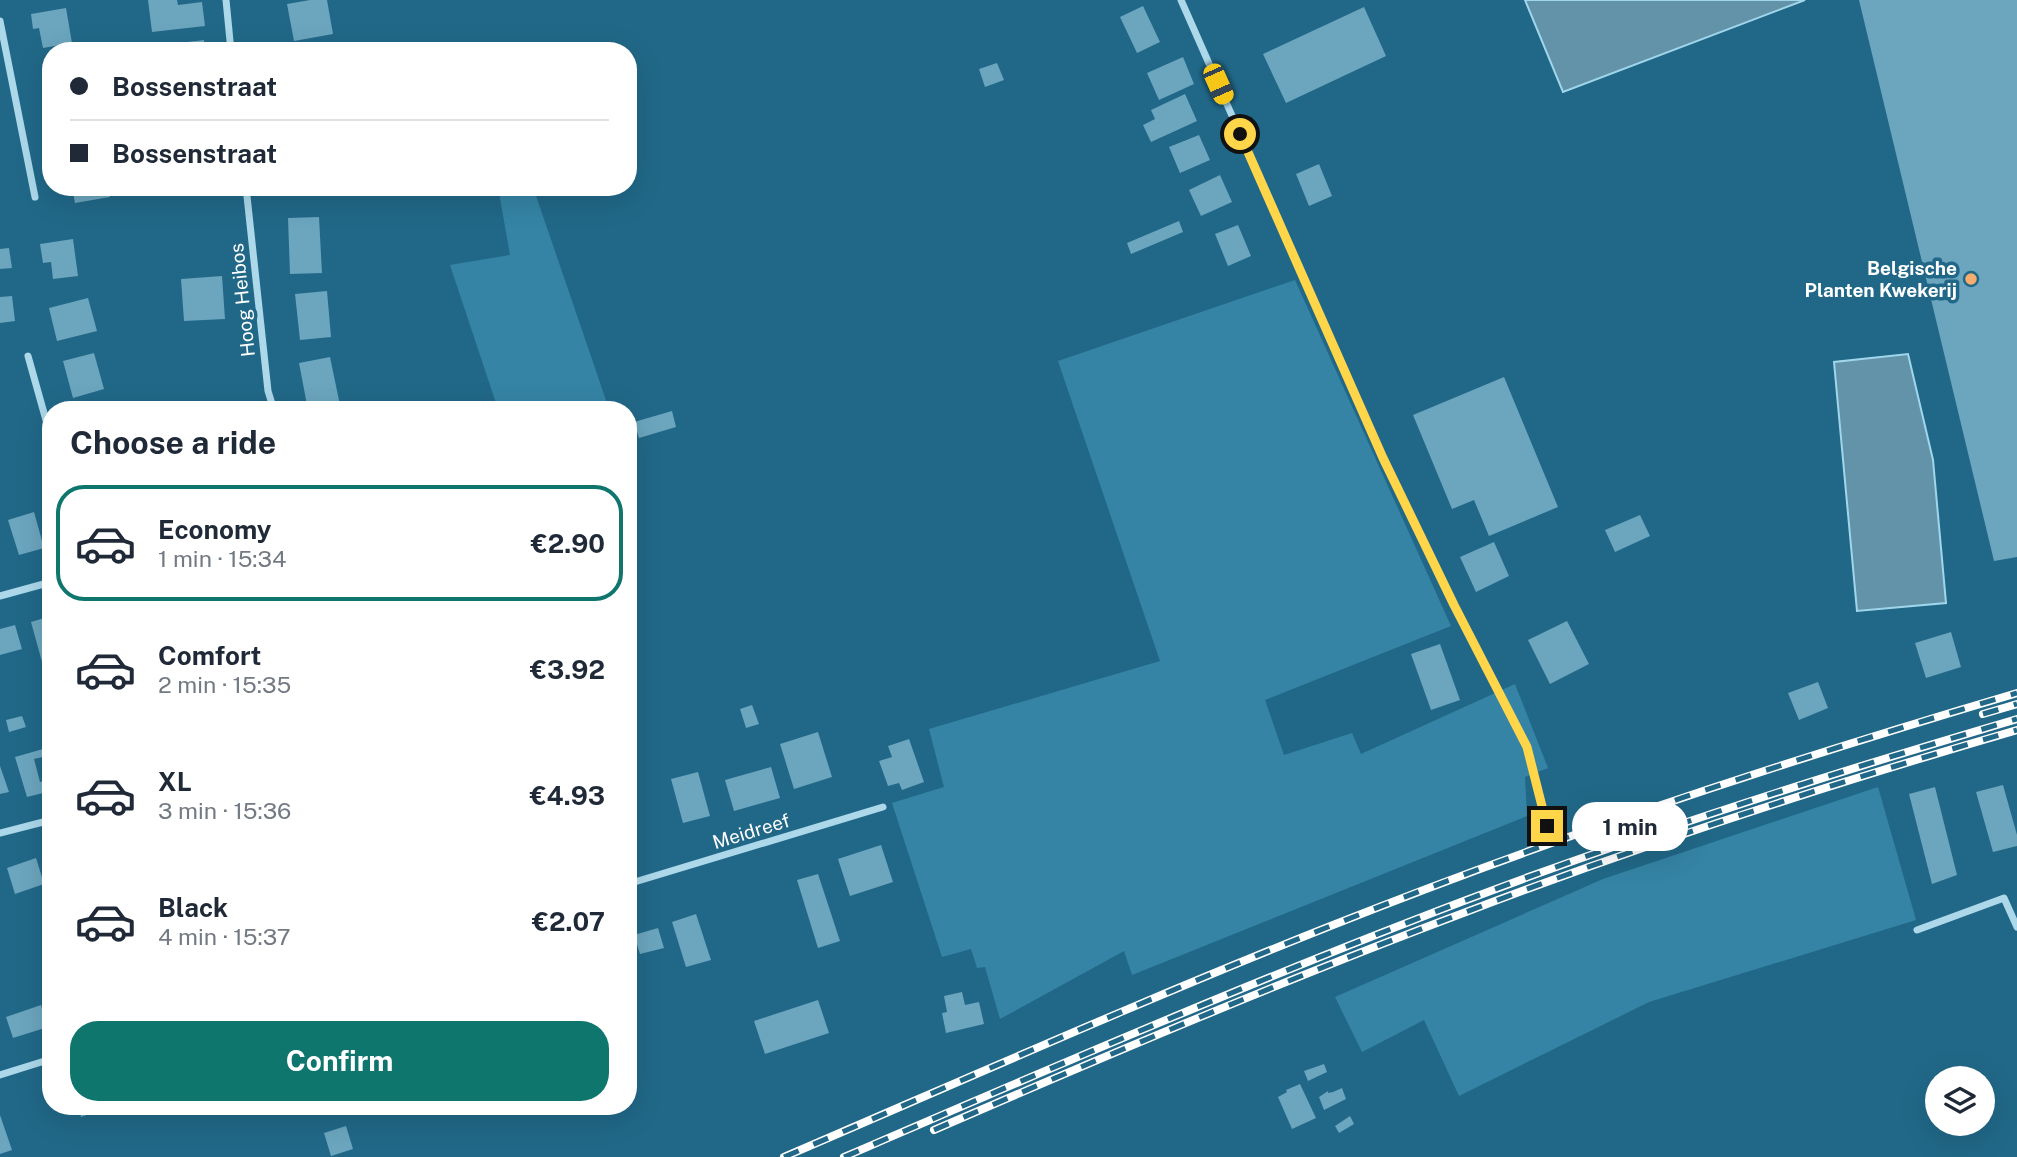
<!DOCTYPE html>
<html lang="en">
<head>
<meta charset="utf-8">
<style>
  body { margin:0; font-family:"Public Sans",sans-serif; background:#f2f2f3; color:#1f2937; height:100vh; display:flex; flex-direction:column; font-size:26px; white-space:nowrap }
  * { box-sizing:border-box; margin:0 }
  p { font-size:23px; color:#747a83 }
  .icon { flex:none; width:38px; height:38px; fill:none; stroke:currentColor; stroke-width:2; stroke-linecap:round; stroke-linejoin:round }
  .map { position:relative; flex:1; overflow:hidden }
  .sheet { position:absolute; left:42px; top:401px; width:595px; height:714px; display:flex; flex-direction:column; background:#fff; border-radius:28px; box-shadow:0 7px 28px #0002 }
  .sheet>* { flex:none }
  .top-card { position:absolute; left:42px; top:42px; width:595px; height:154px; border-radius:28px; box-shadow:0 7px 28px #0002; display:grid; align-content:center; height:154px; padding:0 28px; background:#fff }
  .fabs { position:absolute; left:1925px; top:1066px; display:grid; gap:14px }
  .fabs a { display:grid; place-items:center; width:70px; height:70px; border-radius:50%; background:#fff; box-shadow:0 7px 28px #0002; font-size:35px }
  .end { position:absolute; width:32px; height:32px; margin:-16px; border:9px solid #ffd54a; background:#111; box-shadow:0 0 0 4px #111 }
  .from { border-radius:50% }
  .bubble { position:absolute; height:49px; border-radius:24px; background:#fff; box-shadow:0 7px 28px #0002; font-size:23px; font-weight:700; line-height:49px; text-align:center }
  .car { position:absolute; width:21px; height:42px; margin:-21px -10px; border-radius:9px; box-shadow:0 0 5px 2px #0007; background:linear-gradient(#f5c518 24%,#345 0 40%,#f5c518 0 76%,#345 0 86%,#f5c518 0) }
  .top-card b { display:flex; align-items:center; gap:24px; height:66px; font-size:26px }
  .top-card b+b { border-top:2px solid #e0e1e3 }
  .top-card i { width:18px; height:18px; background:#1f2937 }
  ul { padding:0; list-style:none }
  li { display:flex; align-items:center; gap:21px; height:116px; margin:0 14px 10px; padding:0 14px; border:4px solid transparent; border-radius:28px }
  li div { flex:1 }
  li b { display:block; font-size:26px }
  li em { font-style:normal; font-weight:700 }
  li.selected { border-color:#0f766e }
  li>.icon { width:63px; height:63px; stroke-width:1.5 }
  h2 { padding:0 28px; font-size:32px; line-height:84px }
  .action { display:flex; gap:14px; margin-top:auto; padding:14px 28px }
  .action a { flex:1; height:80px; border-radius:28px; background:#0f766e; color:#fff; font-size:28px; font-weight:700; line-height:80px; text-align:center }
  .map>svg:first-child { display:block }
</style>
</head>
<body>
<div class="map">
<svg width="2017" height="1157" viewBox="0 0 2017 1157">
  <rect width="100%" height="100%" fill="#216888"/>
  <g fill="#3584a5">
    <polygon points="498,187 533,187 609,409 498,409 450,265 510,255"/>
    <polygon points="1295,280 1451,626 1265,700 1284,755 1352,733 1361,754 1515,684 1548,768 1525,777 1527,816 1132,975 1124,951 1000,1019 985,967 977,968 971,949 942,957 892,803 944,787 929,729 1160,661 1058,361"/>
    <polygon points="1878,787 1916,920 1649,1002 1459,1096 1424,1020 1362,1052 1335,997 1603,879"/>
  </g>
  <g fill="#6393a8" stroke="#a0d6eb" stroke-width="2">
    <polygon points="1525,0 1805,0 1563,92"/>
    <polygon points="1908,354 1933,460 1946,603 1857,611 1834,362"/>
  </g>
  <g fill="#6ba5be">
    <polygon points="148,0 177,0 178,5 202,2 205,26 152,32"/>
    <polygon points="310,0 327,0 333,34 294,41 287,4"/>
    <polygon points="1859,0 2017,0 2017,557 1994,561"/>
    <polygon points="1143,6 1160,42 1137,53 1120,17"/>
    <polygon points="1364,7 1386,56 1286,103 1263,54"/>
    <polygon points="66,8 72,43 43,48 39,28 33,29 31,14"/>
    <polygon points="204,40 205,51 163,51 163,45"/>
    <polygon points="1183,57 1194,84 1159,100 1147,73"/>
    <polygon points="997,63 1004,80 985,87 979,69"/>
    <polygon points="1185,94 1197,121 1151,142 1143,125 1155,119 1151,110"/>
    <polygon points="1199,135 1210,160 1180,173 1169,147"/>
    <polygon points="1319,164 1332,196 1309,206 1296,174"/>
    <polygon points="1220,175 1232,202 1201,216 1189,190"/>
    <polygon points="72,187 108,187 110,197 75,203"/>
    <polygon points="174,187 207,187 207,192 175,195"/>
    <polygon points="319,217 322,273 290,274 288,218"/>
    <polygon points="1179,221 1183,232 1131,254 1127,243"/>
    <polygon points="1238,225 1251,256 1228,266 1215,234"/>
    <polygon points="73,239 78,276 53,279 51,262 43,263 40,244"/>
    <polygon points="9,248 12,268 0,269 0,249"/>
    <polygon points="222,276 225,319 184,321 181,279"/>
    <polygon points="327,291 331,337 300,340 295,294"/>
    <polygon points="12,296 15,321 0,323 0,297"/>
    <polygon points="88,298 97,331 57,341 49,308"/>
    <polygon points="94,353 104,389 73,398 63,361"/>
    <polygon points="330,357 341,410 308,410 299,363"/>
    <polygon points="1504,377 1558,507 1489,536 1474,500 1452,509 1413,415"/>
    <polygon points="672,411 676,427 639,438 634,422"/>
    <polygon points="34,512 44,548 19,555 8,520"/>
    <polygon points="1640,515 1650,536 1615,552 1605,530"/>
    <polygon points="1494,542 1509,576 1476,592 1460,557"/>
    <polygon points="51,616 51,667 44,669 31,622"/>
    <polygon points="1567,621 1589,664 1550,684 1528,640"/>
    <polygon points="15,625 22,649 0,655 0,629"/>
    <polygon points="1951,632 1961,667 1926,678 1915,643"/>
    <polygon points="1440,644 1460,700 1431,710 1411,654"/>
    <polygon points="1818,682 1828,708 1799,720 1788,693"/>
    <polygon points="752,705 759,724 746,728 740,709"/>
    <polygon points="22,716 26,727 9,732 6,720"/>
    <polygon points="818,732 832,777 794,789 780,744"/>
    <polygon points="909,739 924,782 902,790 899,783 888,786 879,761 892,757 888,746"/>
    <polygon points="50,747 51,755 34,759 40,782 51,779 51,791 27,797 15,757"/>
    <polygon points="0,766 9,792 0,794"/>
    <polygon points="771,767 780,798 734,811 725,780"/>
    <polygon points="698,772 710,816 683,823 671,779"/>
    <polygon points="2003,785 2017,835 2017,846 1993,852 1976,792"/>
    <polygon points="1935,787 1957,875 1932,884 1909,794"/>
    <polygon points="881,845 893,882 850,896 838,859"/>
    <polygon points="36,858 44,884 15,894 7,868"/>
    <polygon points="818,874 840,941 818,948 797,880"/>
    <polygon points="696,914 711,960 686,967 672,922"/>
    <polygon points="658,928 664,948 640,954 634,935"/>
    <polygon points="962,992 965,1005 979,1002 984,1024 946,1033 942,1013 947,1012 944,996"/>
    <polygon points="818,1000 829,1033 765,1054 754,1021"/>
    <polygon points="41,1005 48,1027 13,1038 6,1017"/>
    <polygon points="1324,1064 1327,1072 1308,1081 1304,1071"/>
    <polygon points="1300,1084 1316,1118 1292,1129 1278,1097 1287,1092 1286,1090"/>
    <polygon points="1342,1088 1346,1099 1324,1110 1319,1097 1328,1091 1328,1093 1333,1092"/>
    <polygon points="78,1106 113,1106 81,1117"/>
    <polygon points="0,1115 12,1150 0,1154"/>
    <polygon points="1350,1116 1354,1124 1339,1133 1335,1126"/>
    <polygon points="346,1126 353,1149 331,1156 324,1133"/>
  </g>
  <g fill="none" stroke-linecap="round" stroke-linejoin="round">
    <g stroke="#acd8ea" stroke-width="7">
      <polyline points="226,0 231,51"/>
      <polyline points="1181,0 1383,458 1454,605 1527,747 1547,826"/>
      <polyline points="0,21 35,197"/>
      <polyline points="246,187 268,391 274,410"/>
      <polyline points="28,356 51,438"/>
      <polyline points="0,596 51,582"/>
      <polyline points="0,833 51,820"/>
      <polyline points="628,884 883,807"/>
      <polyline points="1917,930 2004,898 2017,927"/>
      <polyline points="0,1075 51,1059"/>
    </g>
    <g stroke="#fff" stroke-width="8">
      <g id="rail">
        <polyline points="1983,714 2017,704"/>
        <path d="M934 1130C1110 1054 1287 979 1466 912 1647 843 1831 784 2017 730"/>
        <path d="M784 1157C966 1079 1148 998 1333 925 1557 836 1786 761 2017 693"/>
        <path d="M844 1157C1049 1069 1253 981 1461 902 1643 833 1830 774 2017 719"/>
      </g>
    </g>
    <use href="#rail" stroke="#216888" stroke-width="5" stroke-dasharray="16" stroke-linecap="butt"/>
  </g>
  <g fill="none" stroke-linecap="round" stroke-linejoin="round">
    <polyline stroke="#ffd54a" stroke-width="9" points="1240,134 1383,458 1454,605 1527,747 1547,826"/>
  </g>
  <circle fill="#f7ad6d" stroke="#216888" stroke-width="2.5" cx="1971" cy="279" r="7"/>
  <g text-anchor="middle" stroke-width="7" stroke-linejoin="round" paint-order="stroke">
    <g font-size="19" font-weight="bold" fill="#fff" stroke="#216888" text-anchor="end">
      <text x="1957" y="275">Belgische<tspan x="1957" dy="22">Planten Kwekerij</tspan></text>
    </g>
    <g font-size="19" fill="#fff" stroke="#216888">
      <text transform="translate(242 300) rotate(-96)" y="7">Hoog Heibos</text>
      <text transform="translate(751 831) rotate(-17)" y="7">Meidreef</text>
    </g>
  </g>
</svg>
<div class="fabs">
<a><svg class="icon" aria-label="layers" viewBox="0 0 24 24"><path d="M12 4l9 5-9 5-9-5zM3 14l9 5 9-5"/></svg></a>
</div>
<i class="end from" style="left:1240px;top:134px"></i>
<i class="end" style="left:1547px;top:826px"></i>
<div class="bubble" style="left:1572px;top:802px;width:116px">1 min</div>
<i class="car" style="left:1218px;top:84px;rotate:156deg"></i>
<div class="top-card">
<b><i class="from"></i>Bossenstraat</b>
<b><i></i>Bossenstraat</b>
</div>
<section class="sheet">
<h2>Choose a ride</h2>
<ul>
<li class="selected"><svg class="icon" aria-label="car" viewBox="0 0 24 24"><path d="M5 17H2v-5l4-1 3-4h7l3 4 3 1v5h-3M9 17h6M6 11h13"/><circle cx="7" cy="17" r="2"/><circle cx="17" cy="17" r="2"/></svg><div><b>Economy</b><p>1 min · 15:34</p></div><em>€2.90</em></li>
<li><svg class="icon" aria-label="car" viewBox="0 0 24 24"><path d="M5 17H2v-5l4-1 3-4h7l3 4 3 1v5h-3M9 17h6M6 11h13"/><circle cx="7" cy="17" r="2"/><circle cx="17" cy="17" r="2"/></svg><div><b>Comfort</b><p>2 min · 15:35</p></div><em>€3.92</em></li>
<li><svg class="icon" aria-label="car" viewBox="0 0 24 24"><path d="M5 17H2v-5l4-1 3-4h7l3 4 3 1v5h-3M9 17h6M6 11h13"/><circle cx="7" cy="17" r="2"/><circle cx="17" cy="17" r="2"/></svg><div><b>XL</b><p>3 min · 15:36</p></div><em>€4.93</em></li>
<li><svg class="icon" aria-label="car" viewBox="0 0 24 24"><path d="M5 17H2v-5l4-1 3-4h7l3 4 3 1v5h-3M9 17h6M6 11h13"/><circle cx="7" cy="17" r="2"/><circle cx="17" cy="17" r="2"/></svg><div><b>Black</b><p>4 min · 15:37</p></div><em>€2.07</em></li>
</ul>
<div class="action"><a>Confirm</a></div>
</section>
</div>
</body>
</html>
